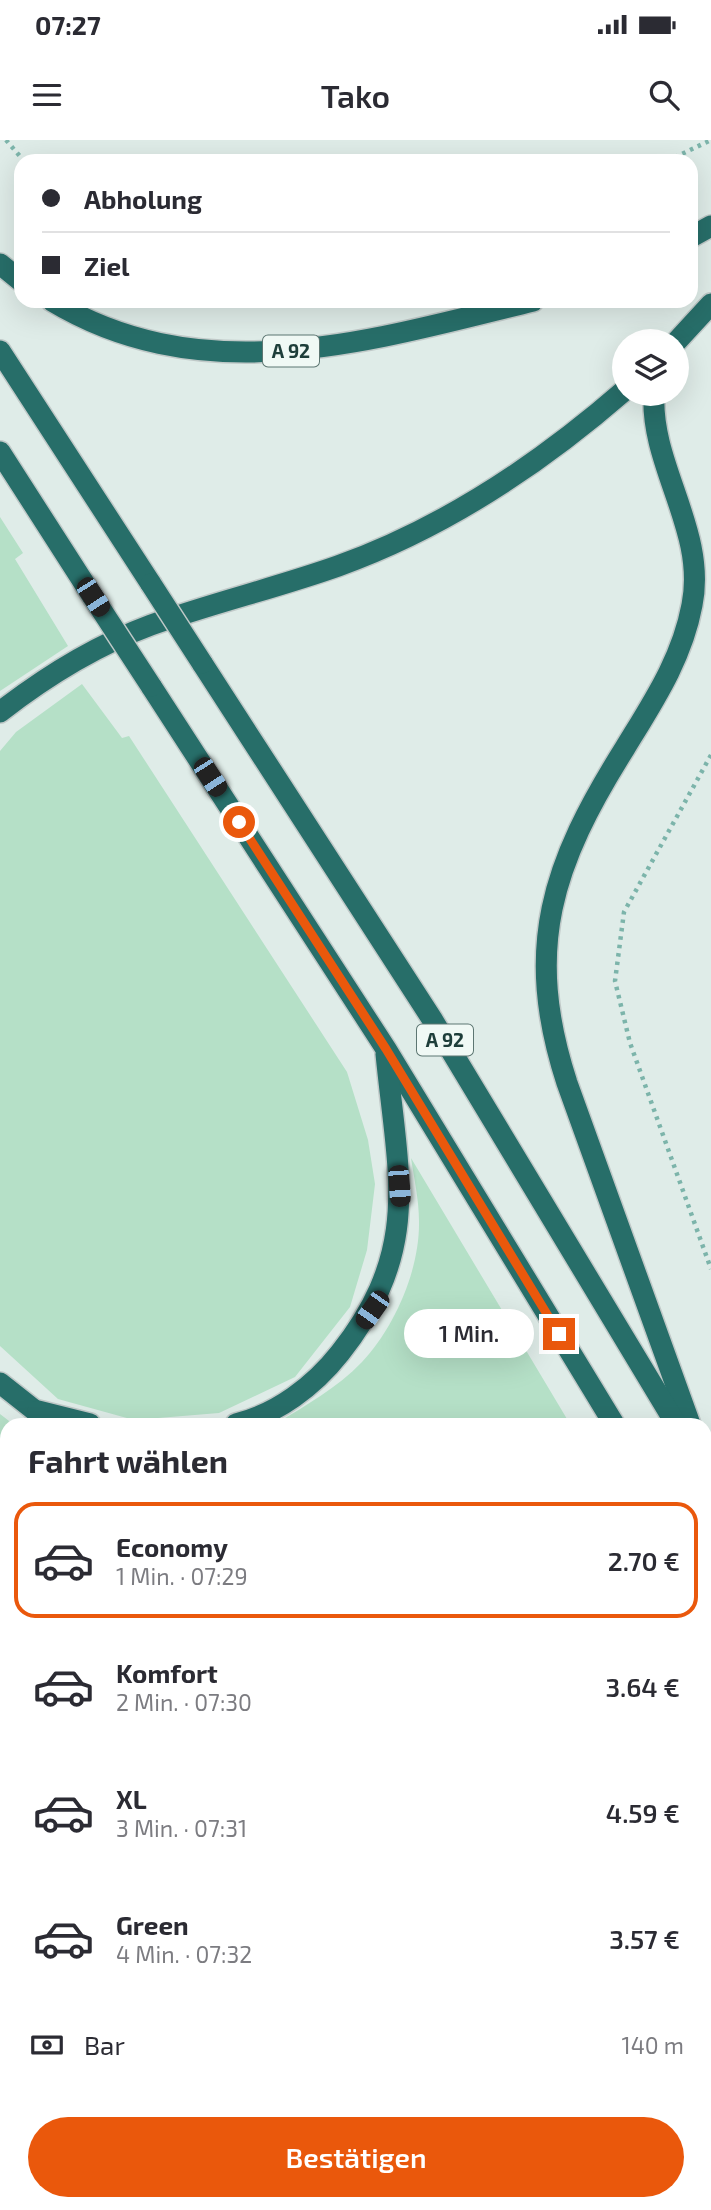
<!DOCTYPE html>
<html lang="de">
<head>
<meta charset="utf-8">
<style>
  body { margin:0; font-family:"Exo 2",sans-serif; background:#f7f7f7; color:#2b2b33; height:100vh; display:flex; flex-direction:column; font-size:26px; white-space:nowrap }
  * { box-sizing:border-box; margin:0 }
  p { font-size:23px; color:#7c7c81 }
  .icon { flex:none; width:38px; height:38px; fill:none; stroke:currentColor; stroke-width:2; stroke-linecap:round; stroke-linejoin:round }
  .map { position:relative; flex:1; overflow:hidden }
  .sheet { position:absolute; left:0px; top:1278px; width:712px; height:793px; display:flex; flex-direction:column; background:#fff; border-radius:21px 21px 0 0; box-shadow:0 7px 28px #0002 }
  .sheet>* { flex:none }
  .hud { position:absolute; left:14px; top:14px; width:684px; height:154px; border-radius:21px; box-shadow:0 7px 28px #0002; display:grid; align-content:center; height:154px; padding:0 28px; background:#fff }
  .tools { position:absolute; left:612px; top:189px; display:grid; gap:14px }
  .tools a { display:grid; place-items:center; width:77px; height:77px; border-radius:50%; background:#fff; box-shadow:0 7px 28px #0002; font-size:35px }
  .end { position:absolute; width:32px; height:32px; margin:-16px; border:9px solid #ea580c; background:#fff; box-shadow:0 0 0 4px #fff }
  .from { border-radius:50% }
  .bubble { position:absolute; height:49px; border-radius:24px; background:#fff; box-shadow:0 7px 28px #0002; font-size:23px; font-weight:600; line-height:49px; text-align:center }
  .car { position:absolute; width:21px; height:42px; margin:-21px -10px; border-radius:9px; box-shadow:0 0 5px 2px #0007; background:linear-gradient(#222 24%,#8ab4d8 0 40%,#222 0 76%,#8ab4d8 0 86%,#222 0) }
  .hud b { display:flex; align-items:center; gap:24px; height:66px; font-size:26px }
  .hud b+b { border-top:2px solid #e1e1e2 }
  .hud i { width:18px; height:18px; background:#2b2b33 }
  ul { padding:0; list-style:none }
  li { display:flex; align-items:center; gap:21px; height:116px; margin:0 14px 10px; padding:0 14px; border:4px solid transparent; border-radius:21px }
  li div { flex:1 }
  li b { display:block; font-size:26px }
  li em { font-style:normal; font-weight:600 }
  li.selected { border-color:#ea580c }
  li>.icon { width:63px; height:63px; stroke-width:1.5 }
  h2 { padding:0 28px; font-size:32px; line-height:84px }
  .pay { display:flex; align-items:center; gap:18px; height:77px; padding:0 28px; font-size:26px }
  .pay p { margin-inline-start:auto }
  .button { display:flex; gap:14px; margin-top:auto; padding:14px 28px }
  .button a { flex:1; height:80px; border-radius:42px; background:#ea580c; color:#fff; font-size:28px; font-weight:600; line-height:80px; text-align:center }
  .status { display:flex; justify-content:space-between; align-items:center; height:49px; padding:0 35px; background:#fff; direction:ltr }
  .status svg { height:19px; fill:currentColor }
  header { display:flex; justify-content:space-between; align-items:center; height:91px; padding:0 28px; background:#fff; font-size:32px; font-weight:600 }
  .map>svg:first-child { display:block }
</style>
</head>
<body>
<div class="status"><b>07:27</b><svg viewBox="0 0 49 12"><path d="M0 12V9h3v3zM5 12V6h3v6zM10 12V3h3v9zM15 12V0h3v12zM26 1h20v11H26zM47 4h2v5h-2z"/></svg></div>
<header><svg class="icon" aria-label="menu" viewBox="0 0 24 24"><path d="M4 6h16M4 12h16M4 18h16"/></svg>Tako<svg class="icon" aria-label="search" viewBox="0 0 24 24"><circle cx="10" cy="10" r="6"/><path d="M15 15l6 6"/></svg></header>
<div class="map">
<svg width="711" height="2070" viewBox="0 0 711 2070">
  <rect width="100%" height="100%" fill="#dfece8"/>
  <g fill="#b5e0c7">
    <polygon points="0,377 23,413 15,419 68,506 0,551"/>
    <polygon points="82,544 122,598 129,596 347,932 368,1000 375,1044 367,1110 350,1167 295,1237 219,1273 134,1280 58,1259 0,1206 0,611 16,592"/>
    <path d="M411 1018 570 1284H275C305 1266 337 1248 362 1222 395 1187 420 1129 419 1081 419 1060 414 1038 411 1018Z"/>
    <polygon points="0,1274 13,1284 7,1284 7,1337 0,1333"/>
    <polygon points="705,1544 711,1551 711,1661 705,1651"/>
  </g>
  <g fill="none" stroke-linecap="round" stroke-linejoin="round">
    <g stroke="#c0c9c8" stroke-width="24">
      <g id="motorway">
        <polyline points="691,97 711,86"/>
        <polyline points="0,124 21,141"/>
        <path d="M52 161C205 253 373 200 533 161"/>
        <polyline points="677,201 711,164"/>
        <polyline points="0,211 151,444"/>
        <path d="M654 254C650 326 707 391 692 465 682 519 653 562 625 608 552 724 523 808 567 943L690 1284"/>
        <polyline points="0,312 93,457"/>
        <polyline points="202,523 432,879 676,1284"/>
        <polyline points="151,546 386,909 614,1284"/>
        <path d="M0 572C45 537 97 505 151 485 212 463 276 448 338 426 444 388 540 324 625 250"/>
        <polyline points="0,1243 52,1284"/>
        <polyline points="38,1271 90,1284"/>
        <path d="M236 1284C277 1274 314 1246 340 1213 422 1109 398 1036 386 914"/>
        <polyline points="705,1327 711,1342"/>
        <polyline points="705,1447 711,1457"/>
        <polyline points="705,1522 711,1529"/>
      </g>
    </g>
    <g stroke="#7cb4aa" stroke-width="4.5" stroke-dasharray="3.5 5" stroke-linecap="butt">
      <polyline points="6,0 24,21"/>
      <polyline points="667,21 711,0"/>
      <polyline points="711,615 624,772 615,841 630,903 711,1129"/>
      <polyline points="0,1340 7,1345"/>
      <polyline points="705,1679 711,1688"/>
    </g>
    <use href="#motorway" stroke="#276e69" stroke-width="21"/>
    <g stroke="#c0c9c8" stroke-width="24" stroke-linecap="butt">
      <g id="motorway-bridge">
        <polyline points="151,444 202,523"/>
        <polyline points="93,457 151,546"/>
      </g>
    </g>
    <use href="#motorway-bridge" stroke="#276e69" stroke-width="21"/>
  </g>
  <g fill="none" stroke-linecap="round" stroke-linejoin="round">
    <polyline stroke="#ea580c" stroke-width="9" points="239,682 386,909 559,1194"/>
  </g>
  <g text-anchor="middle" stroke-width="7" stroke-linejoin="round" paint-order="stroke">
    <g fill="#f0f9f5" stroke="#5d7672" stroke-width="2">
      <rect x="263" y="195.5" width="56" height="31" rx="5"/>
      <rect x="417" y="884.5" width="56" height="31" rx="5"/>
    </g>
    <g font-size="19" font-weight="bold" fill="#1e3e3a">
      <text x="291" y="218">A 92</text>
      <text x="445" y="907">A 92</text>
    </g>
  </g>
</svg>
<div class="tools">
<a><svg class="icon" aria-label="layers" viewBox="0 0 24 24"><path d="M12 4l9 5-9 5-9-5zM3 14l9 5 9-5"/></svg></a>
</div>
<i class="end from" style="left:239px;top:682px"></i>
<i class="end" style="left:559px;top:1194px"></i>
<div class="bubble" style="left:404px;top:1169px;width:130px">1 Min.</div>
<i class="car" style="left:93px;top:457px;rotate:147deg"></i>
<i class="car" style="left:210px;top:637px;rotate:147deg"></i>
<i class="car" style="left:399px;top:1046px;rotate:176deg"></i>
<i class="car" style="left:372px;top:1170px;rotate:215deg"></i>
<div class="hud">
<b><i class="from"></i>Abholung</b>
<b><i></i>Ziel</b>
</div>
<section class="sheet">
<h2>Fahrt wählen</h2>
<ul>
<li class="selected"><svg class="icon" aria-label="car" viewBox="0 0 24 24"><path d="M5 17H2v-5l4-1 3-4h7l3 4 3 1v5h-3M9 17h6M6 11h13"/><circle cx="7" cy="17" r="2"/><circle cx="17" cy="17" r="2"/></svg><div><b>Economy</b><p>1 Min. · 07:29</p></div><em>2.70 €</em></li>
<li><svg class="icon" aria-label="car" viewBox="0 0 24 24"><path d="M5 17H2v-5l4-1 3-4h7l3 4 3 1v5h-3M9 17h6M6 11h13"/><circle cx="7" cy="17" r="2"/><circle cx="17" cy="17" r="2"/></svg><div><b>Komfort</b><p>2 Min. · 07:30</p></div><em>3.64 €</em></li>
<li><svg class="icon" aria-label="car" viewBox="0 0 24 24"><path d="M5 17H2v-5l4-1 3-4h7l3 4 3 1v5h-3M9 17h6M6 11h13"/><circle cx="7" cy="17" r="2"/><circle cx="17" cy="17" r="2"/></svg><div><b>XL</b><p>3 Min. · 07:31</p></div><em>4.59 €</em></li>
<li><svg class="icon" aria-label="car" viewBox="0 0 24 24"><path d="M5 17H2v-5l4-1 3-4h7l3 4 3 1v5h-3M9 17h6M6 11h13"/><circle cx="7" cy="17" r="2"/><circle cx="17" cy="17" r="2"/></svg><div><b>Green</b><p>4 Min. · 07:32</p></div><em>3.57 €</em></li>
</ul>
<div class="pay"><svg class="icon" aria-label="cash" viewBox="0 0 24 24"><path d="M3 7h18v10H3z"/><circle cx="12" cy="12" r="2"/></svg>Bar<p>140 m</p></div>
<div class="button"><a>Bestätigen</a></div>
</section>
</div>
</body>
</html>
